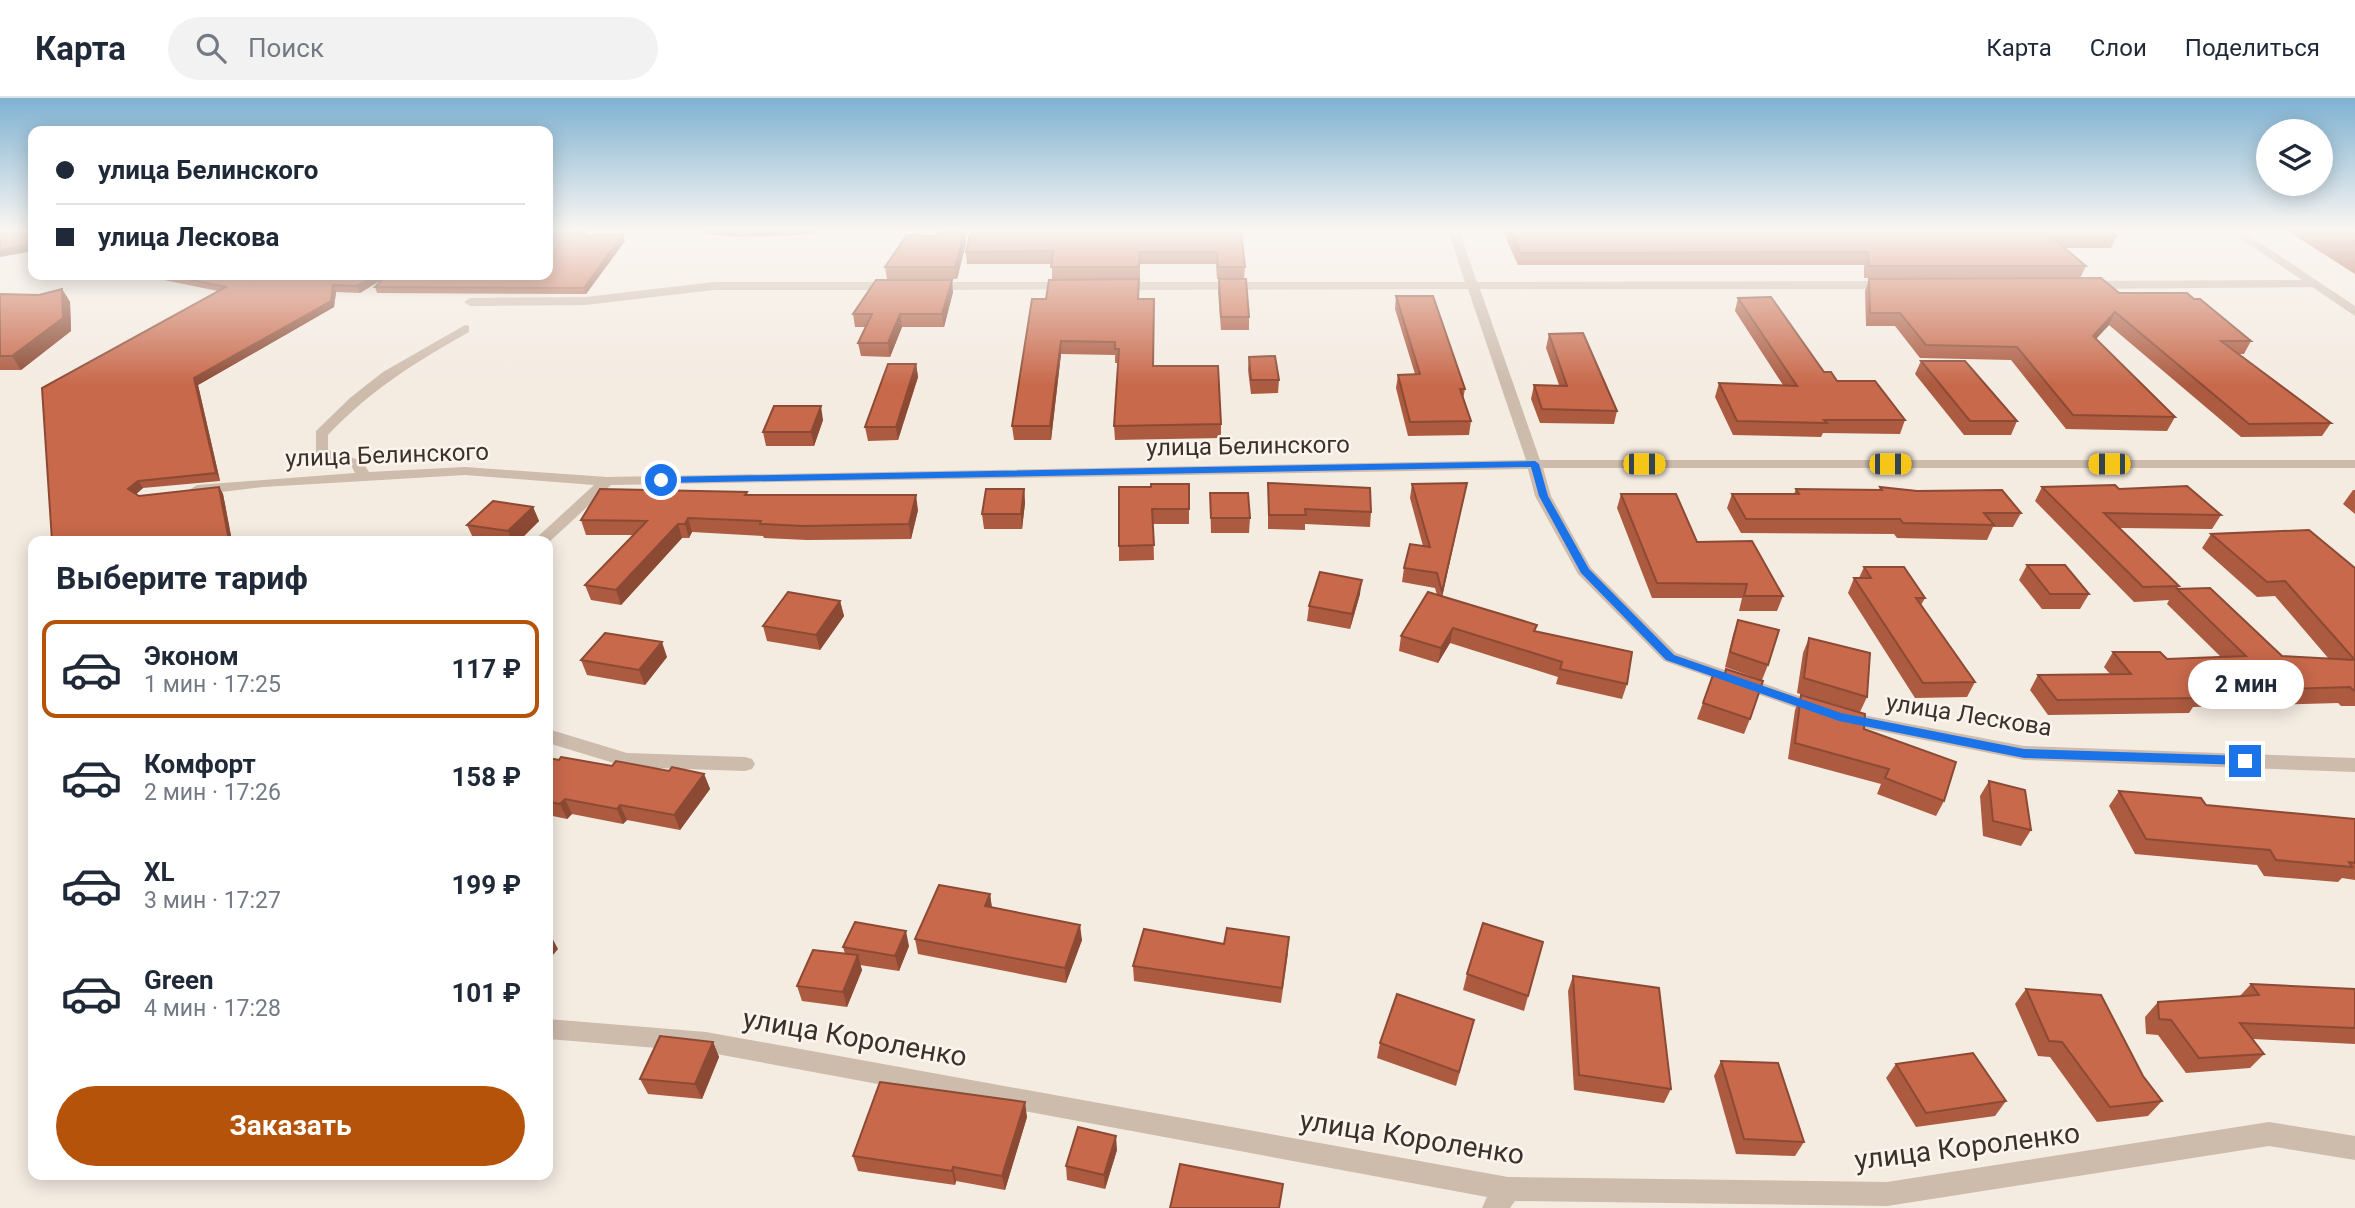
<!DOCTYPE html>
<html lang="ru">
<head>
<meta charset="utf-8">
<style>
  body { margin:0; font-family:Roboto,sans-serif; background:#f2f2f3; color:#1f2937; height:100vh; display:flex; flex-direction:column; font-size:26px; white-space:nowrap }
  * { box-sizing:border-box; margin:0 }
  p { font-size:23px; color:#747a83 }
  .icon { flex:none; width:38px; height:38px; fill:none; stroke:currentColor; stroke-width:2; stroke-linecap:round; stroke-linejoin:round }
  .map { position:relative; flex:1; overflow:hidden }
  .details { position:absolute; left:28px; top:438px; width:525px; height:644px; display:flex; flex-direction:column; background:#fff; border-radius:14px; box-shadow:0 4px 18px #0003 }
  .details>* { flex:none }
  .top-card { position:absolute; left:28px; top:28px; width:525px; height:154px; border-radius:14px; box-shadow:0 4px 18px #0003; display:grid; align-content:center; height:154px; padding:0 28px; background:#fff }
  .buttons { position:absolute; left:2256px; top:21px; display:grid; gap:14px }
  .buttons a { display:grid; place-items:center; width:77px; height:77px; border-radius:50%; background:#fff; box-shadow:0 4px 18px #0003; font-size:35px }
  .end { position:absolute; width:32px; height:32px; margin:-16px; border:9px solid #1a73e8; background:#fff; box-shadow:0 0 0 4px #fff }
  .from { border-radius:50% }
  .bubble { position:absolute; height:49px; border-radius:24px; background:#fff; box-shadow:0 4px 18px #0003; font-size:23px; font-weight:700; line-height:49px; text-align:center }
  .car { position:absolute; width:21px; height:42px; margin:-21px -10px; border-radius:9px; box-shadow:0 0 5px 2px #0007; background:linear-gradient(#f5c518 24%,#345 0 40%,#f5c518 0 76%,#345 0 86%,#f5c518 0) }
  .top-card b { display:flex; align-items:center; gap:24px; height:66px; font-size:26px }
  .top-card b+b { border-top:2px solid #e0e1e3 }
  .top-card i { width:18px; height:18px; background:#1f2937 }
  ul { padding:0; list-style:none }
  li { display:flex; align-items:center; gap:21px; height:98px; margin:0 14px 10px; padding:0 14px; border:4px solid transparent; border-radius:14px }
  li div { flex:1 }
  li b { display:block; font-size:26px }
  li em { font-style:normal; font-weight:700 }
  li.active { border-color:#b45309 }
  li>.icon { width:63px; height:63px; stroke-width:1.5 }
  h2 { padding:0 28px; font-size:32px; line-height:84px }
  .button { display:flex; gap:14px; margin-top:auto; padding:14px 28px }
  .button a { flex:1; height:80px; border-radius:42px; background:#b45309; color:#fff; font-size:28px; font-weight:700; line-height:80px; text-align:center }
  header { display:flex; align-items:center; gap:42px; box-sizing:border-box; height:98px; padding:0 35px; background:#fff; border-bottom:2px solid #e0e1e3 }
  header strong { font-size:33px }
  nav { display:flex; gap:38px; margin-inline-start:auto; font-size:24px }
  .search { width:490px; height:63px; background:#f2f2f3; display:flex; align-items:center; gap:18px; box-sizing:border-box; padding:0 24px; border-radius:38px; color:#747a83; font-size:26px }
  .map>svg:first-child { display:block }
</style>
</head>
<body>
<header>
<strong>Карта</strong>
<div class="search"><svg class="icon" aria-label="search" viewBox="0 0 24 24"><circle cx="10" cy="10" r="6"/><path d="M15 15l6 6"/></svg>Поиск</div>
<nav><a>Карта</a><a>Слои</a><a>Поделиться</a></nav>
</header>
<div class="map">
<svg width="2355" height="1110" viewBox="0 0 2355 1110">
  <rect width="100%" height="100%" fill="#f4ebe1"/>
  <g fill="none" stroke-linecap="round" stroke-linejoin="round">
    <g fill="#cdbbac" fill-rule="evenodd">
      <path d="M1448 132H1459L1477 184 1890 183 1896 187 1890 191H1480L1540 362H2355V370H1543L1551 398 1591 470 1676 555 1842 613 2024 648 2355 660V674L2024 662 1839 625 1664 563 1578 476 1535 398 1528 371 611 387 548 445V443H533L594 387 465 377 263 389 197 397 189 392 197 387 355 375 352 369 316 357V333L350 300 383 274 465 227 469 228V234C417 263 369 293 328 337V352L362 363 369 374 465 369 607 379 1526 362 1468 191 1117 192 1111 188 1117 184H1465Z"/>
      <polygon points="2314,182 2318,183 2318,189 2086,191 2080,187 2086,183"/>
      <polygon points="714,184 896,184 902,188 896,192 714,192 585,207 470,208 464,204 470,200 585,199"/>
      <polygon points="1071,184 1075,185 1075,191 931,192 925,188 931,184"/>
      <polygon points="548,631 627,655 745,659 752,661 755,666 752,671 745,673 627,669 548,645"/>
      <polygon points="548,921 706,934 1508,1079 1887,1084 2269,1024 2355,1038 2355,1062 2269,1048 1887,1108 1515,1103 1510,1110 1482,1110 1487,1099 706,954 548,941"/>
    </g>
    <polygon fill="#cdbbac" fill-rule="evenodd" points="2228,132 2241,132 2355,208 2355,218"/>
  </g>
  <g fill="#ac5a40">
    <polygon points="589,132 586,138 625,143 586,196 377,195 375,189 381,182 360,195 336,194 334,209 198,287 220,383 143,390 136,396 139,398 219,389 223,396 232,443 52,443 218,193 139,177 548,177"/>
    <polygon points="704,132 819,132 817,136 742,139 705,136"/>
    <polygon points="1241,132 1245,169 1244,181 1249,219 1249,232 1221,232 1218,194 1219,181 1217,181 1216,166 1140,166 1140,181 1052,181 1052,166 967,166 966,154"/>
    <polygon points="1502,132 2110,132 2117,138 2111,150 2064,150 2086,168 2080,180 2251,243 2244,256 2239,256 2331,325 2322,338 2241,339 2109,227 2096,240 2175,319 2167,333 2066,331 2011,262 1920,260 1895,228 1866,228 1865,193 1869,181 1985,180 1864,180 1864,167 1518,167"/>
    <polygon points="2286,132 2355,132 2355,176"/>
    <polygon points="965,133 966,145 957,181 887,181 885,169 937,138"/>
    <polygon points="62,191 70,204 71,233 21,272 0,272 0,196 39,197"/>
    <polygon points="953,194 944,229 902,229 890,259 861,258 858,245 866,229 855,229 853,216"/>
    <polygon points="1396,198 1465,291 1463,301 1471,323 1469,337 1408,338 1396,290 1398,277 1415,276 1395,211"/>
    <polygon points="1738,200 1824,274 1905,322 1900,336 1823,335 1821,339 1733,337 1715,299 1719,285 1783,287 1735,213"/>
    <polygon points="1032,201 1139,201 1153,268 1221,326 1221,340 1115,342 1114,328 1118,265 1115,265 1115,257 1061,256 1051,342 1014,342 1012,328"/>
    <polygon points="1549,236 1617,313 1614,326 1540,325 1531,301 1534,287 1559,287 1546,250"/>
    <polygon points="1249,259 1279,282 1278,295 1251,296 1248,272"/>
    <polygon points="1921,263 2017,323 2011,337 1964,337 1915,276"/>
    <polygon points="916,266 918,279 898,342 868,343 865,329"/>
    <polygon points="823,322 814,348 766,348 763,334"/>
    <polygon points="1268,385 1371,414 1370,429 1305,426 1305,432 1268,431"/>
    <polygon points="1189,386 1189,426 1153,426 1154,462 1119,463 1119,448 1151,389"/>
    <polygon points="1412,386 1464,399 1442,498 1537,527 1535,533 1627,586 1622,601 1556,586 1558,579 1450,545 1438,565 1399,553 1401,538 1437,497 1435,490 1402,484 1404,470 1423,448 1410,400"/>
    <polygon points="1880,389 2021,415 2013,429 1993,429 1987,442 1897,440 1894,436 1741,435 1727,410 1732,396 1794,396 1796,391 1879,392"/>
    <polygon points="2042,389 2119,391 2221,417 2212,431 2120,430 2179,488 2177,491 2282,558 2329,561 2275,498 2257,499 2202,450 2211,436 2355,470 2355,608 2341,608 2338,605 2193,609 2189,615 2048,617 2030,592 2038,577 2110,576 2104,569 2113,554 2167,561 2221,559 2167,506 2169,502 2134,504 2035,403"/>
    <polygon points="1024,391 1025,405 1022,431 984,431 982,416"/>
    <polygon points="2353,392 2355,392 2355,416 2343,406"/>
    <polygon points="747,394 748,397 918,412 911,441 807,442 764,440 763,438 692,434 689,440 682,440 621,507 591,502 585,487 633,437 586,437 581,422"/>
    <polygon points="1210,395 1250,420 1249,435 1211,435"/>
    <polygon points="1621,396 1783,498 1777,513 1739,513 1742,500 1652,500 1617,410"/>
    <polygon points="533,409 539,423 519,443 481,443 474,442 467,427"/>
    <polygon points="2027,467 2089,496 2080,511 2042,511 2019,482"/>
    <polygon points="1864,469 1925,500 1921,507 1975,584 1967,599 1915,600 1848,495 1854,480 1859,480"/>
    <polygon points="1360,496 1350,531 1307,523 1309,508"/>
    <polygon points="840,503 844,518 820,552 767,543 763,528"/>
    <polygon points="1738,522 1768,567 1762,582 1725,569 1733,537"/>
    <polygon points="1809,540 1867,599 1860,614 1797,595 1803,555"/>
    <polygon points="667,559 645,587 587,577 581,562"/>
    <polygon points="1726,571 1750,621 1744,636 1697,621 1713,577 1723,580"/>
    <polygon points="1801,597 1864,631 1944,703 1936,718 1877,696 1881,686 1788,661 1795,612"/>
    <polygon points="548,660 612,668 704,676 710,691 680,732 627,722 623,726 572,716 567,721 548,717"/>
    <polygon points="1989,683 2031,732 2021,748 1983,738 1980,698"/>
    <polygon points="2119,693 2206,707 2355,721 2355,782 2342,780 2338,784 2264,778 2257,767 2135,756 2109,708"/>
    <polygon points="990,796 992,810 1082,842 1066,885 918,856 915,841"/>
    <polygon points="1543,844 1524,913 1463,892 1467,876"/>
    <polygon points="1224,846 1288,855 1281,905 1134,883 1133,868"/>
    <polygon points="909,848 899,873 860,867 862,872 847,909 802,903 797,888 845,856 843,849"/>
    <polygon points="1573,878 1671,991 1664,1005 1574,992 1568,893"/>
    <polygon points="2251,886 2355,891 2355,946 2253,941 2264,956 2250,970 2186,975 2158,937 2146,936 2145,919 2158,904 2239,899"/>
    <polygon points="2026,891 2143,978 2162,1003 2148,1018 2097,1024 2050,959 2038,958 2015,906"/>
    <polygon points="1474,922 1456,988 1377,960 1380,945"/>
    <polygon points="713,944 719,959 702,1001 648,996 640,981"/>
    <polygon points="1721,963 1804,1044 1795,1058 1736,1056 1714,978"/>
    <polygon points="1896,966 2006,1003 1995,1018 1916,1029 1886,980"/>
    <polygon points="1027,1019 1005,1092 956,1083 955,1087 858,1073 853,1058"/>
    <polygon points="1117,1052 1105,1091 1067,1082 1066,1068"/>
  </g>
  <g fill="#8c4a34">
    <polygon points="583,132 589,132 582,144 580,138"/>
    <polygon points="965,133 966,145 957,181 955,169"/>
    <polygon points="623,136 625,143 586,196 584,190"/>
    <polygon points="33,146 33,153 0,159 0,152"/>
    <polygon points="377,177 389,177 360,195 357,188"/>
    <polygon points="952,182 953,194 944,229 942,216"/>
    <polygon points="333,187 336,194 334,209 198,287 220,383 216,375 194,280"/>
    <polygon points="62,191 70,204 71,233 21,272 12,258"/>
    <polygon points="2115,214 2109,227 2087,251 2093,238"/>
    <polygon points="900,216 902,229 890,259 888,245"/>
    <polygon points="1061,243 1061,256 1051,342 1050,328"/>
    <polygon points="916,266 918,279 898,342 896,329"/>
    <polygon points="821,308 823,322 814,348 811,334"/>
    <polygon points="138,383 143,390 133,399 128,391"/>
    <polygon points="1467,385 1464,399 1440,509 1442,494"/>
    <polygon points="219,389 223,396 232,443 229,443"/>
    <polygon points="1024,391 1025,405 1022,431 1021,416"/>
    <polygon points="916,397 918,412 911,441 909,426"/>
    <polygon points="533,409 539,423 519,443 512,443 508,433"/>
    <polygon points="688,420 692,434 689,440 685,426"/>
    <polygon points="678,426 682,440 621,507 616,492"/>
    <polygon points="1362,482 1360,496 1350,531 1352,516"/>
    <polygon points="840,503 844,518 820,552 816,537"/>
    <polygon points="1453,530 1450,545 1438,565 1441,550"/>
    <polygon points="662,544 667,559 645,587 639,572"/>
    <polygon points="704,676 710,691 680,732 674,717"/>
    <polygon points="565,701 572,716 567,721 560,706"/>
    <polygon points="620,707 627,722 623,726 617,711"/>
    <polygon points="990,796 992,811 985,808"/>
    <polygon points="1080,827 1082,842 1066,885 1065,870"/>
    <polygon points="906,833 909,848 899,873 895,858"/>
    <polygon points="550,836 558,851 548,863 548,839"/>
    <polygon points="858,857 862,872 847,909 843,894"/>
    <polygon points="713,944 719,959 702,1001 695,986"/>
    <polygon points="1025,1004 1027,1019 1005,1092 1002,1078"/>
    <polygon points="1116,1038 1117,1052 1105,1091 1104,1077"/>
    <polygon points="953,1069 956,1083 955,1087 952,1073"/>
  </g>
  <g fill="#c8694b" stroke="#8c4a34" stroke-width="2">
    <polygon points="0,132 33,132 33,146 0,152"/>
    <polygon points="548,132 583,132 580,138 623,136 584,190 375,189 387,177 548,177"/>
    <polygon points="971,132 1241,132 1245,169 1218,169 1217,154 1140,154 1139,169 1051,169 1053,153 966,154"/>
    <polygon points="1509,132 2110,132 2117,138 2050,138 2086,168 1869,168 1868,154 1521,155"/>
    <polygon points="939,133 965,133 955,169 885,169 907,137 937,138"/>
    <polygon points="167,177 377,177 357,188 333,187 331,203 194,280 216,375 138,383 128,391 139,398 219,389 229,443 52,443 42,290 226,189"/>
    <polygon points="2101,180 2119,195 2187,195 2194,201 2200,201 2251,243 2221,243 2331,325 2249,326 2115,214 2093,238 2175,319 2073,317 2017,249 1926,247 1900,215 1870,215 1869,181"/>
    <polygon points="1139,181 1138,201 1154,201 1153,268 1218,268 1221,326 1114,328 1119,251 1115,251 1115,244 1061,243 1050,328 1012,328 1032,201 1046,201 1049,182"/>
    <polygon points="1219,181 1246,181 1249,219 1221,219"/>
    <polygon points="876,182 952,182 942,216 900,216 888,245 858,245 872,216 853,216"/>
    <polygon points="62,191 63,220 12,258 0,258 0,196 39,197"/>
    <polygon points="1396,198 1433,198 1465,291 1460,291 1471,323 1410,324 1398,277 1420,276"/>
    <polygon points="1771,199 1824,274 1831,274 1837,283 1875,283 1905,322 1824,322 1827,325 1737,323 1719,285 1797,288 1738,200"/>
    <polygon points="1583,235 1617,313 1542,311 1534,287 1567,288 1549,236"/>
    <polygon points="1275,258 1279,282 1251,282 1249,259"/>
    <polygon points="1921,263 1965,263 2017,323 1970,323"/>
    <polygon points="888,266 916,266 896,329 865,329"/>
    <polygon points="774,308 821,308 811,334 763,334"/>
    <polygon points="1268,385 1370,390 1371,414 1305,411 1306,417 1269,417"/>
    <polygon points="1467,385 1442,494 1437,475 1404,470 1410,446 1430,449 1412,386"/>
    <polygon points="1151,386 1189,386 1189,411 1152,411 1154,447 1119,448 1119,389 1151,389"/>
    <polygon points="2115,387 2119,391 2187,388 2221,417 2104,415 2179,488 2143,489 2042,389"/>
    <polygon points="1880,389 1917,393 2002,392 2021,415 1984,415 1994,427 1903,425 1900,421 1746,421 1732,396 1799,396 1796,391 1882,392"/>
    <polygon points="600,391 747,394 745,397 916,397 909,426 804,428 760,426 761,423 688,420 685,426 678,426 616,492 585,487 647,423 581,422"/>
    <polygon points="986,391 1024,391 1021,416 982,416"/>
    <polygon points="1210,395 1248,395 1250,420 1211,420"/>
    <polygon points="1621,396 1676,396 1697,444 1752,443 1783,498 1744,498 1747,486 1657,485"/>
    <polygon points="493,403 533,409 508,433 467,427"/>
    <polygon points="2309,432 2355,470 2355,593 2353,592 2350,589 2195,594 2200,600 2057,602 2038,577 2131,576 2113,554 2160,554 2167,561 2246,558 2177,491 2210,490 2282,558 2355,562 2285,483 2267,484 2211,436"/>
    <polygon points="2027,467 2065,467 2089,496 2050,496"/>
    <polygon points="1864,469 1904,469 1925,500 1916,500 1975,584 1923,585 1854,480 1871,480"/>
    <polygon points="1320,474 1362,482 1352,516 1309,508"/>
    <polygon points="788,494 840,503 816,537 763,528"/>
    <polygon points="1428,494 1537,527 1534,533 1632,554 1627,586 1560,571 1562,564 1453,530 1441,550 1401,538"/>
    <polygon points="1738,522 1779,532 1768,567 1730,554"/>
    <polygon points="605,535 662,544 639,572 581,562"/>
    <polygon points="1809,540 1870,555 1867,599 1804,580"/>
    <polygon points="1726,571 1763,583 1750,621 1703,605 1713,577 1724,580"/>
    <polygon points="1801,597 1865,616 1864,631 1956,664 1944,703 1885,680 1889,671 1795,645"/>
    <polygon points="561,659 612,668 616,663 669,673 672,669 704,676 674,717 620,707 617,711 565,701 560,706 548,704 548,660 559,662"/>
    <polygon points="1989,683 2025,692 2031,732 1993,723"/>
    <polygon points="2119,693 2201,700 2206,707 2355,721 2355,765 2349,764 2352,769 2276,762 2270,752 2146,741"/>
    <polygon points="939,787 990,796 985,808 1080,827 1065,870 915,841"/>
    <polygon points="855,824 906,833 895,858 843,849"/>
    <polygon points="1483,825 1543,844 1528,898 1467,876"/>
    <polygon points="1227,830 1289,839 1282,890 1133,868 1144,831 1224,846"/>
    <polygon points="813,852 858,857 843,894 797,888"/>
    <polygon points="1573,878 1659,890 1671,991 1579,977"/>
    <polygon points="2251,886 2355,891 2355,930 2240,925 2264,956 2199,960 2171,922 2159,921 2158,904 2259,897"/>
    <polygon points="2026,891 2101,897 2143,978 2162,1003 2110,1009 2062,944 2049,943"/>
    <polygon points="1397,896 1474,922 1459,974 1380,945"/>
    <polygon points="660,938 713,944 695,986 640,981"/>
    <polygon points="1973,955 2006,1003 1926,1015 1896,966"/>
    <polygon points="1721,963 1778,965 1804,1044 1744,1041"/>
    <polygon points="880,984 1025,1004 1002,1078 953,1069 952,1073 853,1058"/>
    <polygon points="1078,1029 1116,1038 1104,1077 1066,1068"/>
    <polygon points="1180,1066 1283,1086 1279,1110 1170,1110"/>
  </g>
  <linearGradient id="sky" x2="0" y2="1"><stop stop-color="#7eb2d2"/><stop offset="0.46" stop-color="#faf6f2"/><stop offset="1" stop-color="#faf6f2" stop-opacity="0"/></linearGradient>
  <rect width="2355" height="287" fill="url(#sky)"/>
  <polygon fill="#1a73e8" points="1535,363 1539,366 1548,398 1589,471 1674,557 1841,615 2024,651 2245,658 2251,663 2245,667 2024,660 1839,623 1666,562 1581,475 1539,398 1531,369 661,385 656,382 661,379"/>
  <g text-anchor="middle" stroke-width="5" stroke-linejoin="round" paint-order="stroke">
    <g font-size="24" fill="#3b302b" stroke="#fbf5ee">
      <text transform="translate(1248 348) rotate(-1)" y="8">улица Белинского</text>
      <text transform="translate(387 357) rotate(-2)" y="8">улица Белинского</text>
      <text transform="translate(1969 617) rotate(9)" y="8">улица Лескова</text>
    </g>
    <g font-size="28" fill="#3b302b" stroke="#fbf5ee">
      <text transform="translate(855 939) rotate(10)" y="10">улица Короленко</text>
      <text transform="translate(1412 1039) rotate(9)" y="10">улица Короленко</text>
      <text transform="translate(1967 1048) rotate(-7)" y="10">улица Короленко</text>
    </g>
  </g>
</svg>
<div class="buttons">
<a><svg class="icon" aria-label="layers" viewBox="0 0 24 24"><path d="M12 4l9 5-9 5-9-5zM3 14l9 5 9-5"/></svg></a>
</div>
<i class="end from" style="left:661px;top:382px"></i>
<i class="end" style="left:2245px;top:663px"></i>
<div class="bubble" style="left:2188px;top:562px;width:116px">2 мин</div>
<i class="car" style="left:1644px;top:366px;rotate:90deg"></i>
<i class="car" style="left:1890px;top:366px;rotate:90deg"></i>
<i class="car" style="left:2109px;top:366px;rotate:270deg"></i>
<div class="top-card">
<b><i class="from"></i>улица Белинского</b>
<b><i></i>улица Лескова</b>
</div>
<section class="details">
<h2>Выберите тариф</h2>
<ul>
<li class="active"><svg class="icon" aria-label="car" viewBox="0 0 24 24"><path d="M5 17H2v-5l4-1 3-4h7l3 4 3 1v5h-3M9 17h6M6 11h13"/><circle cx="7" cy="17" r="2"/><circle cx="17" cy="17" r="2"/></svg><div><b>Эконом</b><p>1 мин · 17:25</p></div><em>117 ₽</em></li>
<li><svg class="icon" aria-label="car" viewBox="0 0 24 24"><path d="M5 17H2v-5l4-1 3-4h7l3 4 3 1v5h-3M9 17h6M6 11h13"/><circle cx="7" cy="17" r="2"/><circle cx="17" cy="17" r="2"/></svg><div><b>Комфорт</b><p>2 мин · 17:26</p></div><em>158 ₽</em></li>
<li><svg class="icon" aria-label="car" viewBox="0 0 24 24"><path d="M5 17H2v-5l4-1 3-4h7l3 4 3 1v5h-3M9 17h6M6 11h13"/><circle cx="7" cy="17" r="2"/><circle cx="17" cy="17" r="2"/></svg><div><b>XL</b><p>3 мин · 17:27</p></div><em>199 ₽</em></li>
<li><svg class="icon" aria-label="car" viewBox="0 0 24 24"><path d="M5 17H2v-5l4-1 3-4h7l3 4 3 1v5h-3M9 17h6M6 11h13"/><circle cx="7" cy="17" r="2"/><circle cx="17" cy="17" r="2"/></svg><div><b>Green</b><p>4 мин · 17:28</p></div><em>101 ₽</em></li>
</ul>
<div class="button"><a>Заказать</a></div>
</section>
</div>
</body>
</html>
